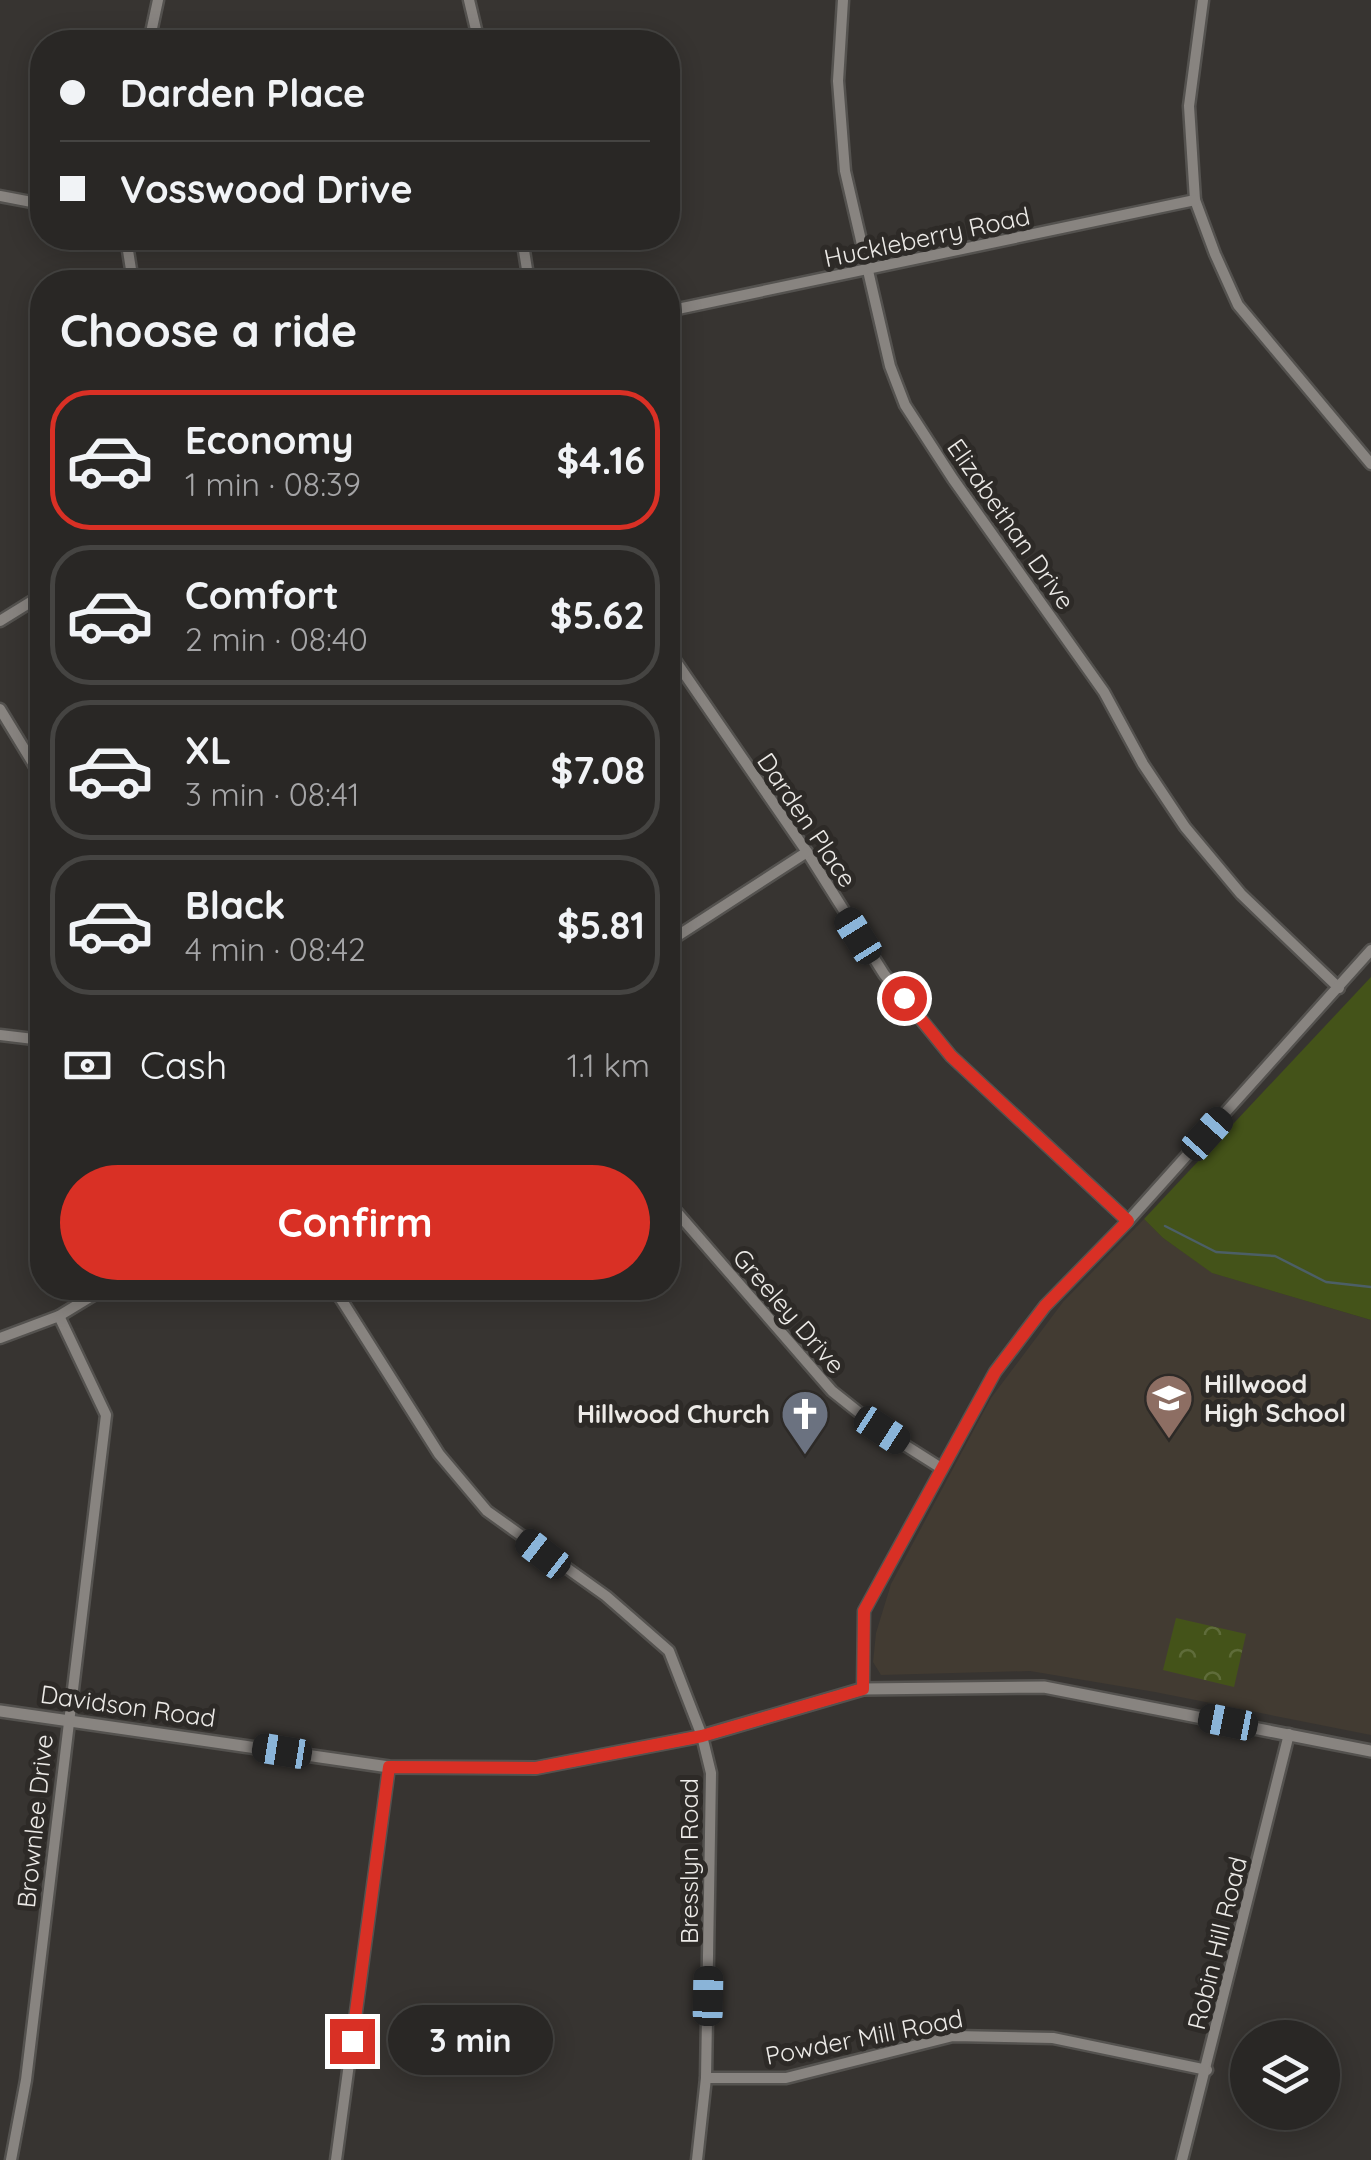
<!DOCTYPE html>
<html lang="en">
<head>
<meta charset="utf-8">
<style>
  body { margin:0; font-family:Quicksand,sans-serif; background:#312f2d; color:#f1f3f6; height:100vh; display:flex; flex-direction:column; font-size:38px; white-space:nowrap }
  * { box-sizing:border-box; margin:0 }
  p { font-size:32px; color:#a5a5a7 }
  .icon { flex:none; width:55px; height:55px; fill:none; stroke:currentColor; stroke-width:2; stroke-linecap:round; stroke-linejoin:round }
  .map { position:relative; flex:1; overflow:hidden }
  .panel { position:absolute; left:30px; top:270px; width:650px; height:1030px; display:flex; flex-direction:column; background:#292725; border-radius:40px; box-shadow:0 5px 25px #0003,0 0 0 2px #454442 }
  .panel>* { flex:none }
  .top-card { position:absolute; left:30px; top:30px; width:650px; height:220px; border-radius:40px; box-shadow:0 5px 25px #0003,0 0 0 2px #454442; display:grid; align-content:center; height:220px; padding:0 30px; background:#292725 }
  .tools { position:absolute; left:1230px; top:2020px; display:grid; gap:20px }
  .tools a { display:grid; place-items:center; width:110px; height:110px; border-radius:50%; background:#292725; box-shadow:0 5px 25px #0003,0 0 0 2px #454442; font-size:50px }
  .end { position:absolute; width:45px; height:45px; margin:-22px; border:12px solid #d93025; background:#fff; box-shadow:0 0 0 5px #fff }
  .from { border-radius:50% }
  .bubble { position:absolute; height:70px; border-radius:35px; background:#292725; box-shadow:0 5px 25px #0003,0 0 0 2px #454442; font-size:32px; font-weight:800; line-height:70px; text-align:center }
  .car { position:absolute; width:30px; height:60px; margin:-30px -15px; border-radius:12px; box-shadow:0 0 8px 2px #0007; background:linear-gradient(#222 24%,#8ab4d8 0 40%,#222 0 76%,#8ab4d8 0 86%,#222 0) }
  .top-card b { display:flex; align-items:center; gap:35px; height:95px; font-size:38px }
  .top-card b+b { border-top:2px solid #454442 }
  .top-card i { width:25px; height:25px; background:#f1f3f6 }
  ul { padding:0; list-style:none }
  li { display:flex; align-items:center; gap:30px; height:140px; margin:0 20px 15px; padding:0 10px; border:5px solid #454442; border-radius:40px }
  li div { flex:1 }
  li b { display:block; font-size:38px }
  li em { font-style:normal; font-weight:800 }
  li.current { border-color:#d93025 }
  li>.icon { width:90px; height:90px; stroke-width:1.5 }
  h2 { padding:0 30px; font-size:45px; line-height:120px }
  .pay { display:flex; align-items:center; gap:25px; height:110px; padding:0 30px; font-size:38px }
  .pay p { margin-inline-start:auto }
  .primary-button { display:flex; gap:20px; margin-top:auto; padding:20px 30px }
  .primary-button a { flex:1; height:115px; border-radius:60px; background:#d93025; color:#fff; font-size:40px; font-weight:800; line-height:115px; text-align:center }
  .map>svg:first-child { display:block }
</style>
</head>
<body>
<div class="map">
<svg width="1371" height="2160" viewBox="0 0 1371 2160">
  <defs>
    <pattern id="park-crowns" width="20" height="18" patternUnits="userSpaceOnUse" patternTransform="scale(2.5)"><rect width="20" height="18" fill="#445319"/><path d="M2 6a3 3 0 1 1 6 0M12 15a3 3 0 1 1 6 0" fill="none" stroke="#5f6c3a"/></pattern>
  </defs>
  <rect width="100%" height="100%" fill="#373431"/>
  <polygon fill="#423b32" points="1144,1219 1163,1238 1213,1273 1371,1320 1371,1735 1155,1692 1030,1671 881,1675 873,1662 876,1633 891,1584 991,1398 1063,1302"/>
  <polygon fill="#445319" points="1371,977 1371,1320 1212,1273 1163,1238 1144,1219"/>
  <polygon fill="url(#park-crowns)" points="1176,1618 1246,1634 1234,1687 1163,1670"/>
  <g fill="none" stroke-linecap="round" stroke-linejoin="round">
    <polyline stroke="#4c5f66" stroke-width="2.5" points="1165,1226 1216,1252 1275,1256 1326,1282 1371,1287"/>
    <g stroke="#54524f" stroke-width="15">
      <g id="minor">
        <polyline points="469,0 479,42"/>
        <polyline points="843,0 838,81 845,171 890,366 905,405 953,479 1104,692 1143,764 1185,827 1241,894 1339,988"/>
        <polyline points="1203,0 1189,106 1195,200 1215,254 1238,305 1371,464"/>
        <polyline points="149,42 158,0"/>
        <polyline points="0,196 42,204"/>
        <polyline points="126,238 133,282"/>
        <polyline points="522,238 529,282"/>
        <polyline points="668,311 1195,200"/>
        <polyline points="0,621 42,595"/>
        <polyline points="668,650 807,852 884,974 951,1056 1128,1221"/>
        <polyline points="0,709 42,778"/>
        <polyline points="668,942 807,852"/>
        <polyline points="0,1035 42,1040"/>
        <polyline points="668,1202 832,1391 881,1430 941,1468"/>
        <polyline points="334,1288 439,1454 487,1511 606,1596 669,1651 702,1736 711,1773 706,2078 697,2160"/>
        <polyline points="0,1338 59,1316 105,1288"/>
        <polyline points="863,1689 864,1611 995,1372 1045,1306 1128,1221 1371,950"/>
        <polyline points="706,2078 786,2078 953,2036 1053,2038 1207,2070"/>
        <polyline points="11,2160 26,2080 106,1415 59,1316"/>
        <polyline points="336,2160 389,1767"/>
        <polyline points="1182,2160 1289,1734"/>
      </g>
    </g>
    <g stroke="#54524f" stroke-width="16">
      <polyline id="tertiary" points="0,1711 389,1767 536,1768 702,1736 863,1689 1044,1687 1371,1751"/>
    </g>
    <use href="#minor" stroke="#888480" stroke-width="10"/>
    <use href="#tertiary" stroke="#888480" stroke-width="11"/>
  </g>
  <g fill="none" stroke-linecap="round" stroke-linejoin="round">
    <polyline stroke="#d93025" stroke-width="12" points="352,2041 389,1767 536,1768 702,1736 863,1689 864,1611 995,1372 1045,1306 1128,1221 951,1056 904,998"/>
  </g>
  <defs>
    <g id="school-pin" transform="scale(2.5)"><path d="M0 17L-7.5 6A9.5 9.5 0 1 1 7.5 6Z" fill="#8d6e63" stroke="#2d2a27"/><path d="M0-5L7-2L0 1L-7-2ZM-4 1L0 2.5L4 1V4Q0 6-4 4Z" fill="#fff"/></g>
    <g id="church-pin" transform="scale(2.5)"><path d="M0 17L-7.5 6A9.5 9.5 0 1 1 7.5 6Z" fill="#6b7280" stroke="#2d2a27"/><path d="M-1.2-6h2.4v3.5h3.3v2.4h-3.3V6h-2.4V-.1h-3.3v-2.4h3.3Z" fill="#fff"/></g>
  </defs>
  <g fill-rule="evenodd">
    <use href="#school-pin" x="1169" y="1398"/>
    <use href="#church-pin" x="805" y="1414"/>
  </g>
  <g text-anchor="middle" stroke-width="10" stroke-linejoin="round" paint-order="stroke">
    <g font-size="25" fill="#eceae7" stroke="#2d2a27">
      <text transform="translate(927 237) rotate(-12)" y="9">Huckleberry Road</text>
      <text transform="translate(1011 524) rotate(55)" y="9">Elizabethan Drive</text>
      <text transform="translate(807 820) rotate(56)" y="9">Darden Place</text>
      <text transform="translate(789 1311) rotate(49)" y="9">Greeley Drive</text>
      <text transform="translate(128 1706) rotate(8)" y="9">Davidson Road</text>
      <text transform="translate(35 1821) rotate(-84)" y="9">Brownlee Drive</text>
      <text transform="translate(689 1861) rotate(-90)" y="9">Bresslyn Road</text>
      <text transform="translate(1217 1943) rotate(-76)" y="9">Robin Hill Road</text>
      <text transform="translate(864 2037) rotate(-11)" y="9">Powder Mill Road</text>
    </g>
    <g font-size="25" font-weight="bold" fill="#eceae7" stroke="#2d2a27" text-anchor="start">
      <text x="1204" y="1393">Hillwood<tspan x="1204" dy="29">High School</tspan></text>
      <text x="770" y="1423" text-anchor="end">Hillwood Church</text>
    </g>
  </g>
</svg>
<div class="tools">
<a><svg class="icon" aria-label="layers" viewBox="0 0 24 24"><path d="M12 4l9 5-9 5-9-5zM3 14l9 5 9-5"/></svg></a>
</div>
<i class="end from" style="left:904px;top:998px"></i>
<i class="end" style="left:352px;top:2041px"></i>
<div class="bubble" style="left:388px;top:2005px;width:165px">3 min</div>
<i class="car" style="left:858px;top:936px;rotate:328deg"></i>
<i class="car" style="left:1207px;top:1134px;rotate:42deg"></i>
<i class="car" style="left:882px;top:1430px;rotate:123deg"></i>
<i class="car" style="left:543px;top:1554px;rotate:308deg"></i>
<i class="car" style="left:1228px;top:1722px;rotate:281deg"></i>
<i class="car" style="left:282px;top:1751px;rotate:279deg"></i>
<i class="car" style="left:708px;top:1996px;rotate:1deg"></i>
<div class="top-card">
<b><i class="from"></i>Darden Place</b>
<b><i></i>Vosswood Drive</b>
</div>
<section class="panel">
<h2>Choose a ride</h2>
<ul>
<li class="current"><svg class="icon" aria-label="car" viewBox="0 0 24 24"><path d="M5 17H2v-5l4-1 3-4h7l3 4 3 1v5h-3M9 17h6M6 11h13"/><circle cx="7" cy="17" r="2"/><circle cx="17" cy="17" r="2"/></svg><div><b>Economy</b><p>1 min · 08:39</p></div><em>$4.16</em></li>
<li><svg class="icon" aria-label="car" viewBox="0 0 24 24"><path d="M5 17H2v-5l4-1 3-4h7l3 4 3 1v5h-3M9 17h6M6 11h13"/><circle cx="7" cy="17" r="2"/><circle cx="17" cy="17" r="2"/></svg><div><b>Comfort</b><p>2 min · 08:40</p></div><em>$5.62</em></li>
<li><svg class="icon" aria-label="car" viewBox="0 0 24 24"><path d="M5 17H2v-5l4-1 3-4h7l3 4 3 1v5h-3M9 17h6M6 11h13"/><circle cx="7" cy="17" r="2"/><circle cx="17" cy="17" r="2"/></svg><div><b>XL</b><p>3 min · 08:41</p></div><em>$7.08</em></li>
<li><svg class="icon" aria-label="car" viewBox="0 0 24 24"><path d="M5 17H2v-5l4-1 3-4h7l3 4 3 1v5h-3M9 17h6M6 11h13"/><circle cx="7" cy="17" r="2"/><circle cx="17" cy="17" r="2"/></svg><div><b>Black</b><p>4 min · 08:42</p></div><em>$5.81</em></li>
</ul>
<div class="pay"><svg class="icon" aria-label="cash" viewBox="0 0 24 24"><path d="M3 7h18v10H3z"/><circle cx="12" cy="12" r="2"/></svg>Cash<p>1.1 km</p></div>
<div class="primary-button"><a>Confirm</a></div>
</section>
</div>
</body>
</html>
